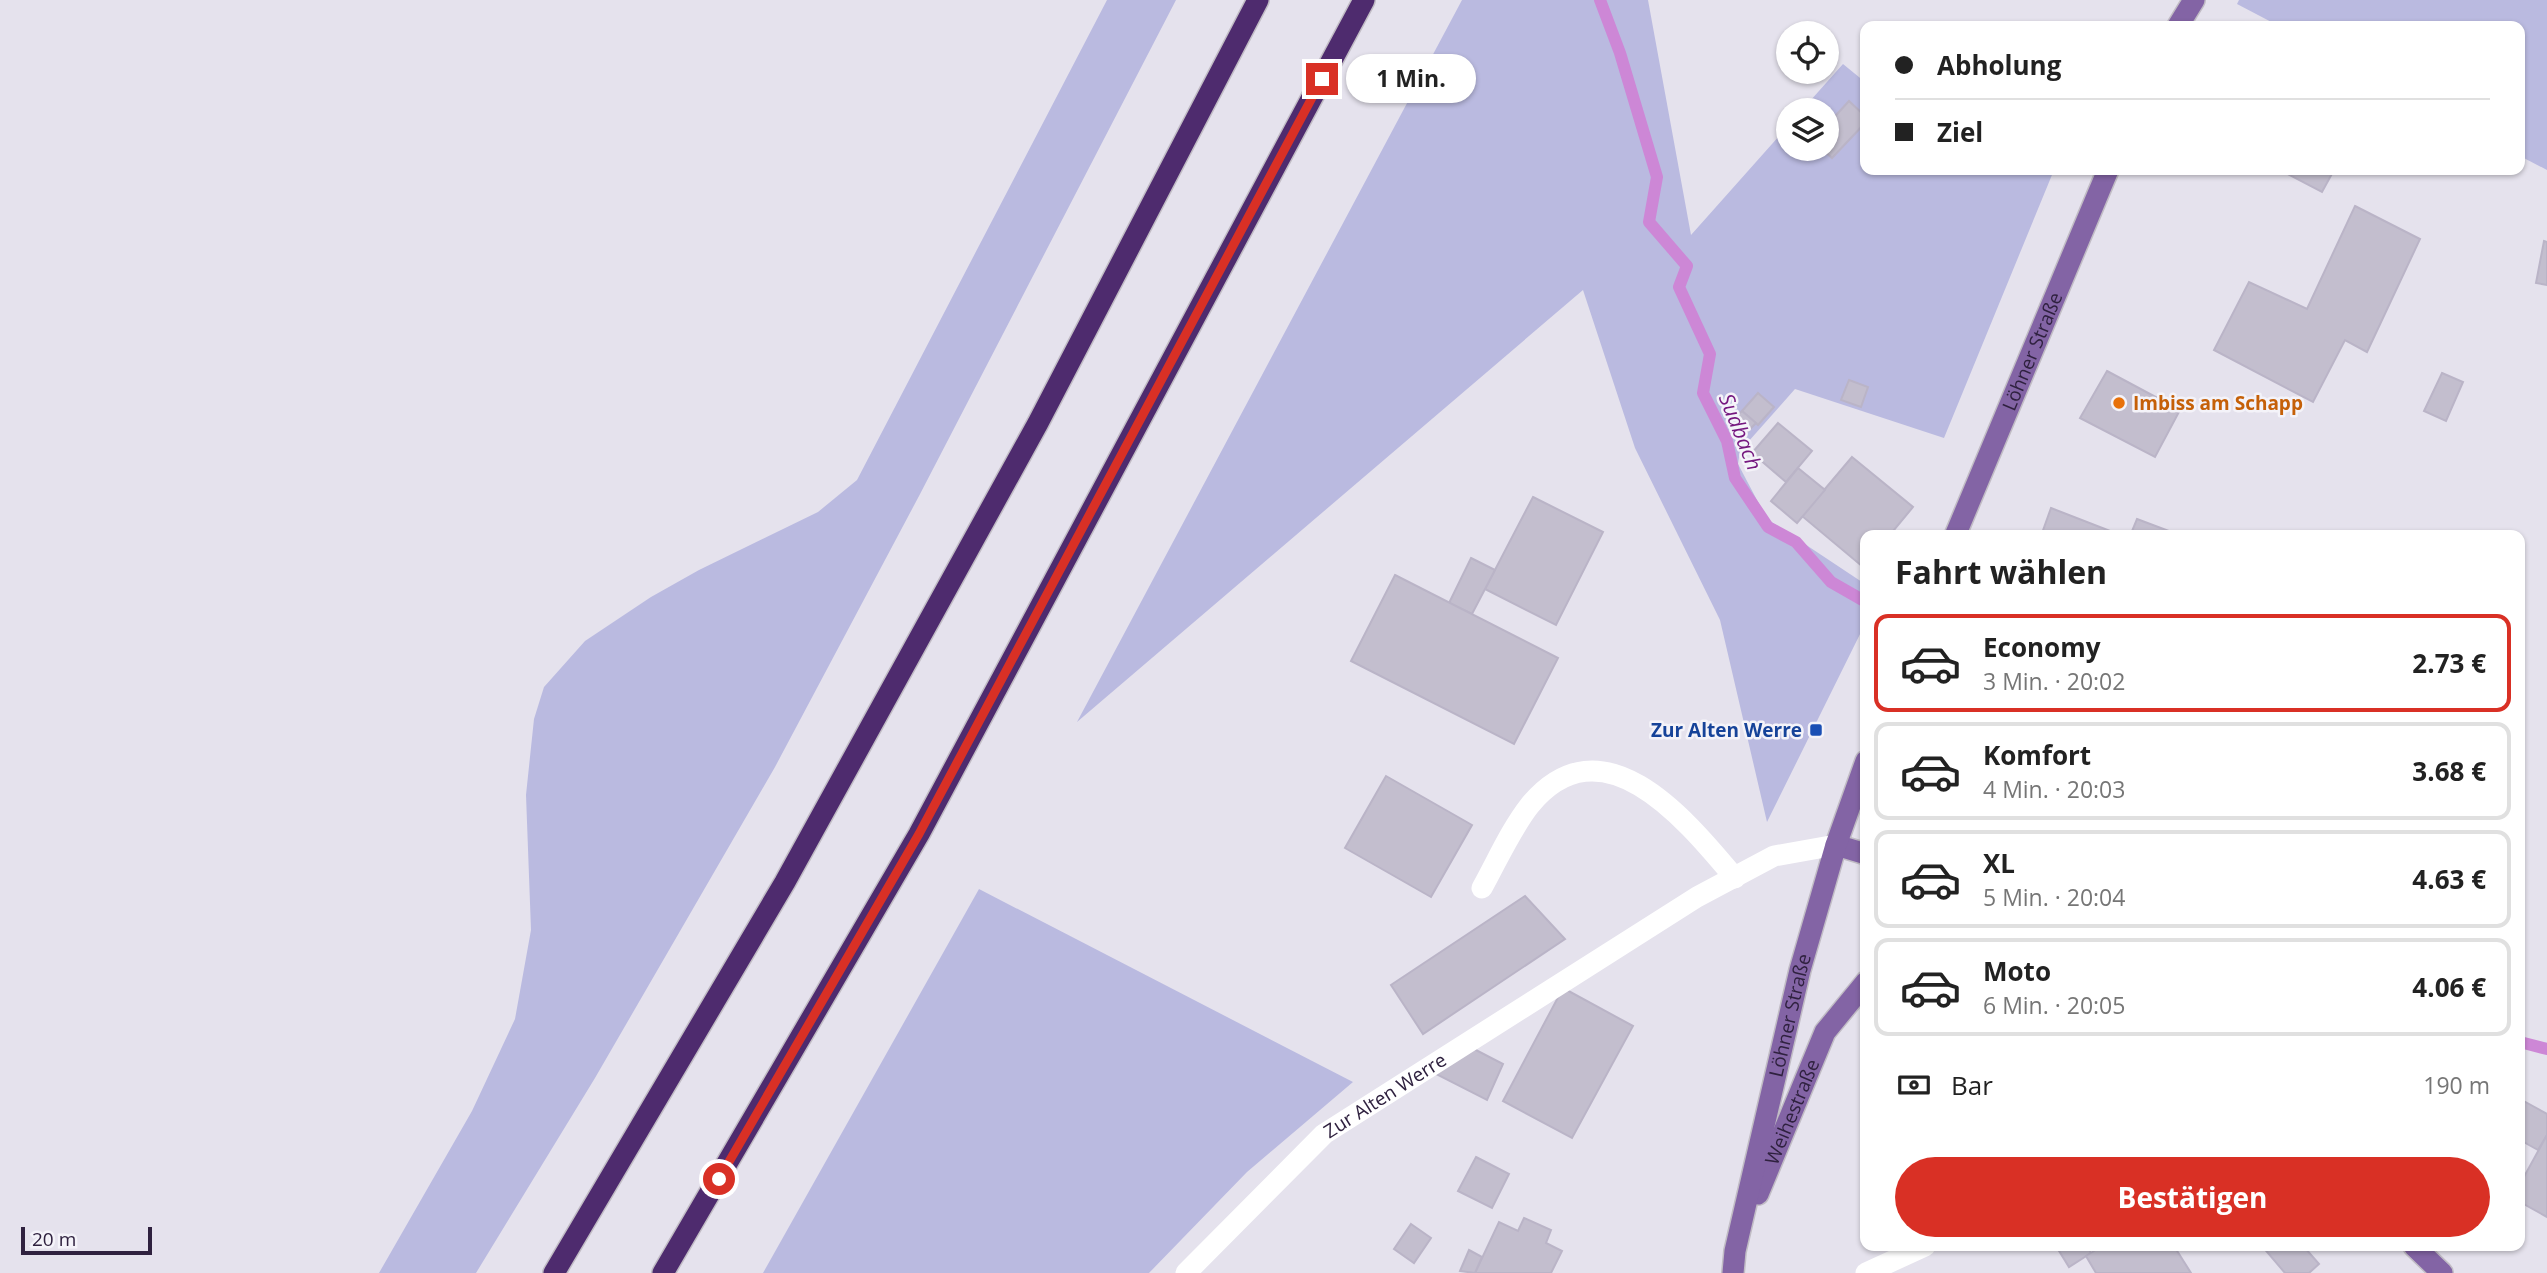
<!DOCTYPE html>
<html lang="de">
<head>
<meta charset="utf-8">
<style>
  body { margin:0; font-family:"Open Sans",sans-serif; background:#f6f6f6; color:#222; height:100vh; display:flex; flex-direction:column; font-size:26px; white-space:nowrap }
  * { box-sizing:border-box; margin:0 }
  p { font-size:23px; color:#767676 }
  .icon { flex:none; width:38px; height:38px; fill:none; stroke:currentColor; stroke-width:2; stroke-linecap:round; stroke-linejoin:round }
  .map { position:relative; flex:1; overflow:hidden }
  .sheet { position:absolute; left:1860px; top:530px; width:665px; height:721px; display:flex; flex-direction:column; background:#fff; border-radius:14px; box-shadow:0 2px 5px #0004 }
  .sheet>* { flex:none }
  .top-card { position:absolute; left:1860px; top:21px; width:665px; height:154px; border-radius:14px; box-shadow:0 2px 5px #0004; display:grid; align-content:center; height:154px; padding:0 35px; background:#fff }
  .fabs { position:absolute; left:1776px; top:21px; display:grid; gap:14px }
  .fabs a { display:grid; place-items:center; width:63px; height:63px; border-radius:50%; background:#fff; box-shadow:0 2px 5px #0004; font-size:35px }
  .scale { position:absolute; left:21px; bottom:18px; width:131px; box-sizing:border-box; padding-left:7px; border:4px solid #2f213f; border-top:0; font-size:19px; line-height:24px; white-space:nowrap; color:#2f213f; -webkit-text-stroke:5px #f4f3f9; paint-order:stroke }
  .end { position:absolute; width:32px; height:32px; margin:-16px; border:9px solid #d93025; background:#fff; box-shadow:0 0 0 4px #fff }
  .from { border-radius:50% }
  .bubble { position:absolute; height:49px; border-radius:24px; background:#fff; box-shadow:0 2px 5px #0004; font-size:23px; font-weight:700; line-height:49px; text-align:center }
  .top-card b { display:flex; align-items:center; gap:24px; height:66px; font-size:26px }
  .top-card b+b { border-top:2px solid #e0e0e0 }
  .top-card i { width:18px; height:18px; background:#222 }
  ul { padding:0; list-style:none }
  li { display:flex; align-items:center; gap:21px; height:98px; margin:0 14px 10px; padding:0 21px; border:4px solid #e0e0e0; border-radius:14px }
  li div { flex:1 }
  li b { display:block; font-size:26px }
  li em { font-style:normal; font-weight:700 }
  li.on { border-color:#d93025 }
  li>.icon { width:63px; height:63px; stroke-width:1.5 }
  h2 { padding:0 35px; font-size:32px; line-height:84px }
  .pay { display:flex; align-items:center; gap:18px; height:77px; padding:0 35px; font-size:26px }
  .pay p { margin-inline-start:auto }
  .primary-button { display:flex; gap:14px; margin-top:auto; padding:14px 35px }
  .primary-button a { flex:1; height:80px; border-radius:42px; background:#d93025; color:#fff; font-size:28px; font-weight:700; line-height:80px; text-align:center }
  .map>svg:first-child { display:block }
</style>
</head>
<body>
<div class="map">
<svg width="2547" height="1273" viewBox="0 0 2547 1273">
  <rect width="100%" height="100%" fill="#e5e2ed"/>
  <g fill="#babae0">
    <polygon points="1107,0 1176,0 919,496 775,767 595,1078 476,1273 379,1273 472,1111 515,1019 531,930 526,795 534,719 544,687 585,641 651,597 699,570 818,512 857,480"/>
    <polygon points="1462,0 1648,0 1691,235 1788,126 1788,149 1827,149 1827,110 1802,110 1843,64 1865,82 1866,170 2054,170 1944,438 1795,389 1740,451 1738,464 1767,519 1865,584 1865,624 1767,822 1720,620 1635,448 1583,290 1077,722"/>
    <polygon points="2239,0 2547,0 2547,170 2520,156 2520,26 2279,26 2237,4"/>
    <polygon points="979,889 1353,1082 1247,1172 1149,1273 763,1273"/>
  </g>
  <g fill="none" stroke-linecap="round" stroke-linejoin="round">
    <g stroke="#cd87d6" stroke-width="12">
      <polyline points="1600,0 1620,53 1657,177 1649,222 1687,266 1679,287 1710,354 1703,393 1727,441 1735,478 1768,527 1796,542 1831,582 1866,602"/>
      <polyline points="2520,1042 2547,1049"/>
    </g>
  </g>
  <g fill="#c3bece" stroke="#bab4c7" stroke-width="2">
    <polygon points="1849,101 1866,117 1866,122 1832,158 1822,149 1827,149 1827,125"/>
    <polygon points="2280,170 2334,170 2322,192"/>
    <polygon points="2355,206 2420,239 2367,352 2345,340 2313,402 2214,350 2249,282 2307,309"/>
    <polygon points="2544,241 2547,242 2547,285 2536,283"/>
    <polygon points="2107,371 2180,410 2155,457 2080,418"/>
    <polygon points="2442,373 2463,382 2446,421 2424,411"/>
    <polygon points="1849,380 1868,387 1861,407 1841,400"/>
    <polygon points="1758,393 1774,407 1758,425 1742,411"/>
    <polygon points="1742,411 1756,423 1748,431 1734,418"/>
    <polygon points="1778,423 1812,451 1786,482 1752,453"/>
    <polygon points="1852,457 1913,507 1889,536 1866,536 1866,564 1863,567 1802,516"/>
    <polygon points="1798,468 1825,490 1797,523 1771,501"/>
    <polygon points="1533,497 1603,532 1556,625 1485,589"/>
    <polygon points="2051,508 2123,536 2041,536"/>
    <polygon points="2137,519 2182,536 2130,536"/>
    <polygon points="1471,558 1495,570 1472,614 1449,603"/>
    <polygon points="1395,575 1558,658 1514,744 1351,661"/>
    <polygon points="1386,776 1472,825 1431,897 1345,848"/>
    <polygon points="1525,896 1565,939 1423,1034 1391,985"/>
    <polygon points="1563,988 1633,1026 1572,1138 1503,1101"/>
    <polygon points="1472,1048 1503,1064 1487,1100 1434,1073"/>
    <polygon points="2520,1099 2547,1114 2547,1135 2538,1150 2520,1140"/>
    <polygon points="2547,1135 2547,1217 2520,1202 2520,1184"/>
    <polygon points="1476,1157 1509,1174 1492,1208 1458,1191"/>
    <polygon points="1524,1218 1551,1230 1546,1243 1562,1251 1551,1273 1475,1273 1499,1222 1518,1231"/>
    <polygon points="1411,1224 1431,1238 1414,1263 1394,1249"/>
    <polygon points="2056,1246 2087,1246 2091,1253 2069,1267"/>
    <polygon points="2102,1246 2174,1246 2191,1273 2096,1273 2086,1256"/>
    <polygon points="2262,1246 2307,1246 2305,1248 2319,1264 2309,1273 2285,1273"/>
    <polygon points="1469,1250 1482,1257 1475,1273 1460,1271"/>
  </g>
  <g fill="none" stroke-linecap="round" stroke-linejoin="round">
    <g stroke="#c1bcc5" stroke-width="24">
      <g id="major">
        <polyline points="2178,26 2194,0"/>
        <path id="s2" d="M1955 536 2108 170"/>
        <polyline points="1836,845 1866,854"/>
        <path id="s3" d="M1758 1194 1825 1032 1866 982"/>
        <polyline points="2414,1246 2442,1273"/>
        <path id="s4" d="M1733 1273 1735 1251 1800 970 1836 845 1866 761"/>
      </g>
    </g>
    <g stroke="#c1bcc5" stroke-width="24">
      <g id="highway">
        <polyline points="554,1273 785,882 1038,423 1258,0"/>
        <polyline points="663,1273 919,834 1364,0"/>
      </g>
    </g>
    <g stroke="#fff" stroke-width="21">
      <path d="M1482 888C1497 861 1511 829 1530 805 1603 717 1687 821 1735 878"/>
      <path id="s1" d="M1186 1273 1324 1134 1697 897 1774 856 1836 845"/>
      <polyline points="1866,1273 1925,1246"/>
    </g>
    <use href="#major" stroke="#8364a5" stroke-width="21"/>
    <use href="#highway" stroke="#4e2b6e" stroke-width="21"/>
  </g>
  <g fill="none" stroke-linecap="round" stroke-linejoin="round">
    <polyline stroke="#d93025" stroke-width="9" points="719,1179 919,834 1322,79"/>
  </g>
  <circle fill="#e8710a" stroke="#f4f3f9" stroke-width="2.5" cx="2119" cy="403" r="7"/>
  <rect fill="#1a4fb4" stroke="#f4f3f9" stroke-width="2.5" x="1809" y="723" width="14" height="14" rx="3.5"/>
  <g text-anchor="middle" stroke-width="5" stroke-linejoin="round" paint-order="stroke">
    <g font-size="19" fill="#2f213f" stroke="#f4f3f9">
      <text dy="7" stroke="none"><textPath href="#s2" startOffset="200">Löhner Straße</textPath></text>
      <text dy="7" stroke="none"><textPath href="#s4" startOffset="264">Löhner Straße</textPath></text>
      <text dy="7" stroke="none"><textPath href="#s1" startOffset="268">Zur Alten Werre</textPath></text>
      <text dy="7" stroke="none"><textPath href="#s3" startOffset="89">Weihestraße</textPath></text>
    </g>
    <g font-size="19" font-weight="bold" fill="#c56008" stroke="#f4f3f9" text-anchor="start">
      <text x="2133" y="410">Imbiss am Schapp</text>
    </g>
    <g font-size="19" font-weight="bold" fill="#164399" stroke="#f4f3f9" text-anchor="end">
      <text x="1802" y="737">Zur Alten Werre</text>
    </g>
    <g font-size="21" font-style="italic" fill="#75177f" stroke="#f4f3f9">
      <text transform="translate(1740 432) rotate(68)" y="7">Sudbach</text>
    </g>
  </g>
</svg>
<div class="fabs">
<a><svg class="icon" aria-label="locate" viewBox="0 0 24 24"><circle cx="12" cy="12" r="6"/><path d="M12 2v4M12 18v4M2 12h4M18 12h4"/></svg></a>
<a><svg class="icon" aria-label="layers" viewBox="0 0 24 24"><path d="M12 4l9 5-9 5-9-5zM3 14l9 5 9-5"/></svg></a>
</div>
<div class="scale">20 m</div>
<i class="end from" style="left:719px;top:1179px"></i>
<i class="end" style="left:1322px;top:79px"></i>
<div class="bubble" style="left:1346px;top:54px;width:130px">1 Min.</div>
<div class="top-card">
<b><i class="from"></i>Abholung</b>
<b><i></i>Ziel</b>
</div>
<section class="sheet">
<h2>Fahrt wählen</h2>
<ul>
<li class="on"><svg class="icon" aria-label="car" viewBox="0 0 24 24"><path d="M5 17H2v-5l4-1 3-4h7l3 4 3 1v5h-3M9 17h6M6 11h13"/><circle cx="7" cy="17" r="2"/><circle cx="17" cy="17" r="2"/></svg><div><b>Economy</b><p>3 Min. · 20:02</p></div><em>2.73 €</em></li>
<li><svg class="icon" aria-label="car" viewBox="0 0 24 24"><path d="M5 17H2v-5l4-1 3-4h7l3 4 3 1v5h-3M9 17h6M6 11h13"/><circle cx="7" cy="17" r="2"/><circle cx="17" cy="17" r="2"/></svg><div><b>Komfort</b><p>4 Min. · 20:03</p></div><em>3.68 €</em></li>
<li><svg class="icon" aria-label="car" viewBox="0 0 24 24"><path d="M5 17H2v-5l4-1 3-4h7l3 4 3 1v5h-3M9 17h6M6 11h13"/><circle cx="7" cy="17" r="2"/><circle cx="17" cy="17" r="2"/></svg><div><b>XL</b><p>5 Min. · 20:04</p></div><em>4.63 €</em></li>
<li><svg class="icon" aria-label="car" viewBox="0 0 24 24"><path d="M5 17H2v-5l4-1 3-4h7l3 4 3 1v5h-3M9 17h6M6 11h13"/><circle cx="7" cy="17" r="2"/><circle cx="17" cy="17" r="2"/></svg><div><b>Moto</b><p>6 Min. · 20:05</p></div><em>4.06 €</em></li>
</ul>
<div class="pay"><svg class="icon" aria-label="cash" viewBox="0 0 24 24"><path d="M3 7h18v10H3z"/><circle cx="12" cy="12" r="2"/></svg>Bar<p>190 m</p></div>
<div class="primary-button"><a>Bestätigen</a></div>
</section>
</div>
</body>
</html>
